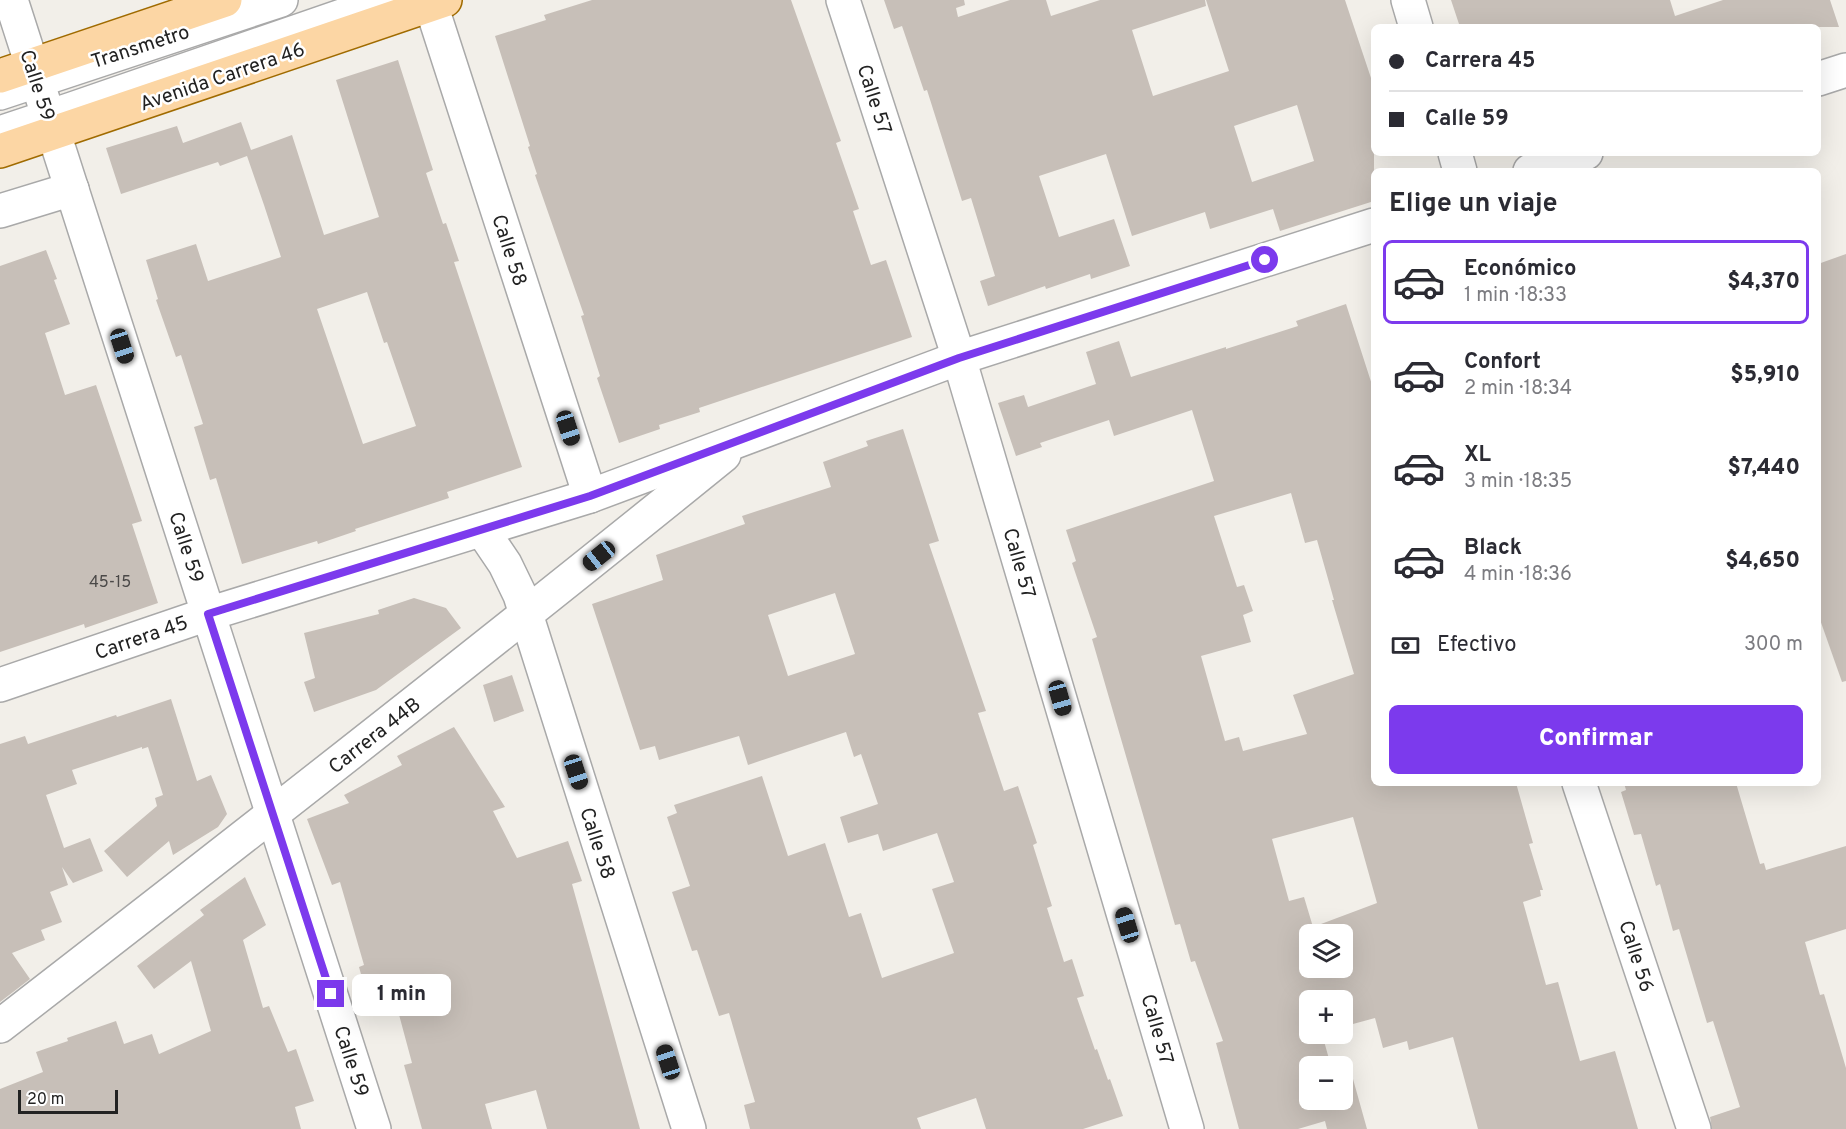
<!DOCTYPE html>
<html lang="es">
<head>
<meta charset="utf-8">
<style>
  body { margin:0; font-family:Overpass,sans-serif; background:#f2f2f3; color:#2b2b33; height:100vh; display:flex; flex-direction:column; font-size:22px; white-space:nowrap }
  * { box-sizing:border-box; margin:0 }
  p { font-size:20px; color:#7c7c81 }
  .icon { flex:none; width:33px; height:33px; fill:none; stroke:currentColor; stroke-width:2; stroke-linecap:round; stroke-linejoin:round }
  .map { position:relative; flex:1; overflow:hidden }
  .drawer { position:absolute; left:1371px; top:168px; width:450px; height:618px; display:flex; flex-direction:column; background:#fff; border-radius:9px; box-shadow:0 6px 24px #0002 }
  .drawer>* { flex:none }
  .guide { position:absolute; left:1371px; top:24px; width:450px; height:132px; border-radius:9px; box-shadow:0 6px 24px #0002; display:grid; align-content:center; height:132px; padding:0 18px; background:#fff }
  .tools { position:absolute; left:1299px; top:924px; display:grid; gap:12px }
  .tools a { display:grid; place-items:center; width:54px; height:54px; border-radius:9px; background:#fff; box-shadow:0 6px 24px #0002; font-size:30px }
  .scale { position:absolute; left:18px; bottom:15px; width:100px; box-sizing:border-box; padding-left:6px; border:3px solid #222; border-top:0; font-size:16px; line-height:21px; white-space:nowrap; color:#222; -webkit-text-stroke:4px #fff; paint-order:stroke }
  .end { position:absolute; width:27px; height:27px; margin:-14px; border:8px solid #7c3aed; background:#fff; box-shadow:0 0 0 3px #fff }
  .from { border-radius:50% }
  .bubble { position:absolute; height:42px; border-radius:9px; background:#fff; box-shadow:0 6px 24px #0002; font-size:20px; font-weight:800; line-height:42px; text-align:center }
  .car { position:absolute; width:18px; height:36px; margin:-18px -9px; border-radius:8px; box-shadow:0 0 4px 2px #0007; background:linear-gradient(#222 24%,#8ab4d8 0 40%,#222 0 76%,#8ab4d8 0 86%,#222 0) }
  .guide b { display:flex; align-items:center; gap:21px; height:57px; font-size:22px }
  .guide b+b { border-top:2px solid #e1e1e2 }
  .guide i { width:15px; height:15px; background:#2b2b33 }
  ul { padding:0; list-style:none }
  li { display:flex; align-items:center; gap:18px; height:84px; margin:0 12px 9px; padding:0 6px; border:3px solid transparent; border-radius:9px }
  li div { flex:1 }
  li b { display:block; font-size:22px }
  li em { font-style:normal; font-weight:800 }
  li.selected { border-color:#7c3aed }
  li>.icon { width:54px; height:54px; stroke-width:1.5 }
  h2 { padding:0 18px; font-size:27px; line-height:72px }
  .pay { display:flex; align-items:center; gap:15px; height:66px; padding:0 18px; font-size:22px }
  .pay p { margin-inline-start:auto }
  .primary-button { display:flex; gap:12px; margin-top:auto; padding:12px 18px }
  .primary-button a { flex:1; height:69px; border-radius:9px; background:#7c3aed; color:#fff; font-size:24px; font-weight:800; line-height:69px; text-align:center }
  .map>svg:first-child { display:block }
</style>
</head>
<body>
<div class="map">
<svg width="1846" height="1129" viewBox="0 0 1846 1129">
  <rect width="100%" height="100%" fill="#f2efe9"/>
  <g fill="#c7bfb8" fill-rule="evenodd">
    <polygon points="592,0 791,0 841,141 836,143 859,209 853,211 871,265 886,260 912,337 699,408 700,412 659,425 660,429 619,443 597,378 600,376 581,316 584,315 535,175 537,174 528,147 530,146 495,36 546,20 544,15"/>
    <path d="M884 0H964L965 5 956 8 958 17 1010 0H1046L1051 16 1100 0H1205L1206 6 1132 30 1153 96 1229 71 1206 0H1345L1374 87V201L1280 231 1273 209 1210 229 1205 212 1132 236 1106 154 1039 176 1059 237 1114 219 1130 266 1091 279 1090 274 1046 289 1045 286 988 306 980 281 995 276 971 198 962 201 927 90 924 91 902 26 894 29ZM1297 105 1314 161 1252 182 1234 126Z"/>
    <polygon points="1451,0 1670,0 1675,16 1723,0 1830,0 1839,27 1460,27"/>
    <path d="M398 60 433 170 426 173 443 224 446 223 459 261 454 262 522 467 447 492 449 498 355 529 356 531 318 544 317 541 242 564 216 478 210 480 194 427 203 424 181 355 176 357 156 300 158 299 146 260 196 244 208 281 281 257 264 205 247 156 220 166 218 162 121 194 106 148 177 126 183 143 241 122 251 150 292 135 324 235 379 217 336 80ZM367 292 384 343 387 342 416 426 363 444 317 309Z"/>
    <polygon points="46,250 57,279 54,280 70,324 45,333 65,395 96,385 142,521 132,524 158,603 85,628 84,624 0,652 0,266"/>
    <polygon points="1846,254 1846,681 1842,682 1818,614 1818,264"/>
    <path d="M1346 304 1374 391V783H1516L1533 843 1529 844 1543 890H1540L1541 896 1523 902 1546 985 1558 982 1580 1061 1615 1051 1638 1129H1478L1453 1037 1409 1050 1407 1041 1383 1048 1375 1018 1342 1027V1000H1310V1034H1322L1331 1066H1310V1100H1342V1082L1353 1079 1367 1129H1327L1325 1121 1298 1129H1239L1216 1043 1223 1041 1195 961 1191 962 1180 924 1175 925 1092 639 1097 637 1072 563 1076 561 1066 530 1214 481 1192 410 1114 436 1109 420 1040 443 1042 447 1016 456 998 403 1024 395 1028 407 1096 384 1086 352 1119 341 1131 377 1226 347V349L1298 326 1296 321ZM1291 493 1305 543 1317 540 1334 600H1332L1354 674 1293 695 1307 734 1243 751 1239 737 1225 741 1201 656 1251 642 1243 615 1253 611 1244 585 1237 587 1214 516ZM1353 817 1377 903 1313 927 1304 897 1289 901 1272 839ZM1310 934H1342V968H1310Z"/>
    <path d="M903 429 939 541 929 544 986 711 978 713 1004 791 1018 786 1037 843 1033 845 1052 906 1047 908 1064 962 1072 959 1084 996 1077 998 1095 1050 1097 1049 1108 1080 1110 1079 1123 1116 1083 1129H986L976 1098 917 1118 921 1129H750L744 1105 755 1102 729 1013 719 1016 697 950 692 951 672 892 690 886 667 817 677 813 674 805 762 776 788 856 825 843 849 917 861 913 882 978 954 953 932 889 954 882 937 833 883 851 878 834 848 843 840 817 878 804 861 754 854 757 846 732 748 765 739 736 659 760 655 746 640 750 592 604 663 580 656 555 745 524 742 516 831 487 823 462 868 446 866 441ZM835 593 855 654 788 676 768 615Z"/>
    <polygon points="414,598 446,608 461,628 376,690 314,712 304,682 315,678 304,633 379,614 378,610"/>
    <polygon points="512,675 524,711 494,722 483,685"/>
    <polygon points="171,699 197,781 211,775 227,814 218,827 173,855 169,841 127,877 104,851 157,806 155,798 163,795 148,747 142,749 142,747 72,770 77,784 46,795 64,848 90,838 103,871 73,883 62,867 68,885 50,892 62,922 41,930 45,940 12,953 30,979 0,1002 0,744 25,736 28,744 116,715 117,717"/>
    <polygon points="454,727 505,807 493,811 517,858 568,841 582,881 572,884 640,1129 547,1129 536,1090 485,1104 492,1129 422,1129 404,1065 412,1063 394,996 369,1003 359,967 364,965 340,882 332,885 307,819 349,803 344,795 402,765 397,756"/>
    <polygon points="1624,783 1736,783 1760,864 1764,863 1766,870 1846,846 1846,929 1805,942 1820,995 1824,994 1846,1068 1846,1129 1712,1129 1710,1117 1740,1107 1713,1021 1707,1023 1679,929 1673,931 1660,884 1656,886 1641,834 1634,835 1621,792 1626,790"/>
    <polygon points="245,877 266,925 243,940 263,1008 269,1006 288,1052 296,1049 314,1101 295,1107 301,1129 0,1129 0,1089 43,1072 36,1052 68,1041 67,1038 116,1021 124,1044 152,1034 159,1054 211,1031 191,961 154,989 137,966 204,915 200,910"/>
  </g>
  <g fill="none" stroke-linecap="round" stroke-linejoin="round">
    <g stroke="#a9a9a9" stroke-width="36">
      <g id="minor">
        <polyline points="11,0 374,1129"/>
        <polyline points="843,0 959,358 1187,1129"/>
        <polyline points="1408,0 1416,27"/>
        <polyline points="431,5 590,496"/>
        <polyline points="1818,79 1846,70"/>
        <polyline points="0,93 281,0"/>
        <polyline points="0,133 72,109 388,0"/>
        <polyline points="1455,153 1460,171"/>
        <polyline points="1530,171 1586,153"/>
        <polyline points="0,211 72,189"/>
        <polyline points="482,530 505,564 520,595 689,1129"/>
        <polyline points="0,685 208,614 590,496 959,358 1374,225"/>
        <polyline points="1579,783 1694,1129"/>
        <path d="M0 1026C243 838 485 649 724 455"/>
      </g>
    </g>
    <g stroke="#a06b00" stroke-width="36">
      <g id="major">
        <polyline points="0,76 225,0"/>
        <polyline points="0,151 445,0"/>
      </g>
    </g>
    <use href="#minor" stroke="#fff" stroke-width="33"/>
    <use href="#major" stroke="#fcd6a4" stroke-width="33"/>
  </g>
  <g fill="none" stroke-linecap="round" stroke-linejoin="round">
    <polyline stroke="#7c3aed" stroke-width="8" points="331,994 208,614 590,496 959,358 1265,260"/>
  </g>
  <g text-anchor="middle" stroke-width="5" stroke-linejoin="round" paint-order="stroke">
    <g font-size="16" fill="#4b4948">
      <text x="110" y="587">45-15</text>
    </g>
    <g font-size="20" fill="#222" stroke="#fff">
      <text transform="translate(140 46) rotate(-18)" y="7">Transmetro</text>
      <text transform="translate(222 76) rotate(-19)" y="7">Avenida Carrera 46</text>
      <text transform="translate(38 85) rotate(72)" y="7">Calle 59</text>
      <text transform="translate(875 99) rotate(72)" y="7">Calle 57</text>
      <text transform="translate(510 250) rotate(72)" y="7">Calle 58</text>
      <text transform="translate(187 547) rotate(72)" y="7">Calle 59</text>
      <text transform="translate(1020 563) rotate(74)" y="7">Calle 57</text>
      <text transform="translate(141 637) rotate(-19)" y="7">Carrera 45</text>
      <text transform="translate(374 735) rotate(-38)" y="7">Carrera 44B</text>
      <text transform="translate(598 843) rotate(72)" y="7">Calle 58</text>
      <text transform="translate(1637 956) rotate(72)" y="7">Calle 56</text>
      <text transform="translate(1158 1029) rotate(74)" y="7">Calle 57</text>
      <text transform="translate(352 1061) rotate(72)" y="7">Calle 59</text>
    </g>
  </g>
</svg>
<div class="tools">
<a><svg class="icon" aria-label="layers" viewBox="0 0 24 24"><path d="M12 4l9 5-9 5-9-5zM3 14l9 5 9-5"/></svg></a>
<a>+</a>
<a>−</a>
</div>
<div class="scale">20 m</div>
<i class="end from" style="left:1265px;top:260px"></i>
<i class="end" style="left:331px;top:994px"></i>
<div class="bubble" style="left:352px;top:974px;width:99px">1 min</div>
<i class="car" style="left:122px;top:346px;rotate:162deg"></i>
<i class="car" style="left:568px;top:428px;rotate:162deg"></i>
<i class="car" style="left:599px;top:556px;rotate:231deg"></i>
<i class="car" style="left:1060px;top:698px;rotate:164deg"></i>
<i class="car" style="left:576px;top:772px;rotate:162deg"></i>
<i class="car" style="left:1127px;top:925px;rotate:343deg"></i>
<i class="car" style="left:668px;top:1062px;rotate:342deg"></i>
<div class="guide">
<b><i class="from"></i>Carrera 45</b>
<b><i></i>Calle 59</b>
</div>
<section class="drawer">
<h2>Elige un viaje</h2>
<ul>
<li class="selected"><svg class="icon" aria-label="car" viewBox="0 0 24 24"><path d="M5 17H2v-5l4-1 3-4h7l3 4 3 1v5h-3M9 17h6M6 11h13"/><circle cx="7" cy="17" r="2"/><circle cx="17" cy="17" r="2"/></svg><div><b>Económico</b><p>1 min · 18:33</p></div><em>$4,370</em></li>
<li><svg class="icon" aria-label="car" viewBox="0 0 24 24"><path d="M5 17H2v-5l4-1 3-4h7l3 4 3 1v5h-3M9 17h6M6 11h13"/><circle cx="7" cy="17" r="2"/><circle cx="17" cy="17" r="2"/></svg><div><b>Confort</b><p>2 min · 18:34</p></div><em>$5,910</em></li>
<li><svg class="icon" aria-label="car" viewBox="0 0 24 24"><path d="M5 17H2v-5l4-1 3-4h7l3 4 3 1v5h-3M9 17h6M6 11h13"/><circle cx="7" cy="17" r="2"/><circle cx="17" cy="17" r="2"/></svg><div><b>XL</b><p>3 min · 18:35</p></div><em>$7,440</em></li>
<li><svg class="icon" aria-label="car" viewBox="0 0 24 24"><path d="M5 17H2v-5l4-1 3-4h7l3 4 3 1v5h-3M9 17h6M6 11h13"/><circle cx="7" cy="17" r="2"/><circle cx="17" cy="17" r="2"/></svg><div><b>Black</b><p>4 min · 18:36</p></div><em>$4,650</em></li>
</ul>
<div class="pay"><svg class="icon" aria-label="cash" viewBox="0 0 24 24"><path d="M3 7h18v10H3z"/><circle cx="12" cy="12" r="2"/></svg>Efectivo<p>300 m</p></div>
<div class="primary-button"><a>Confirmar</a></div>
</section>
</div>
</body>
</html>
